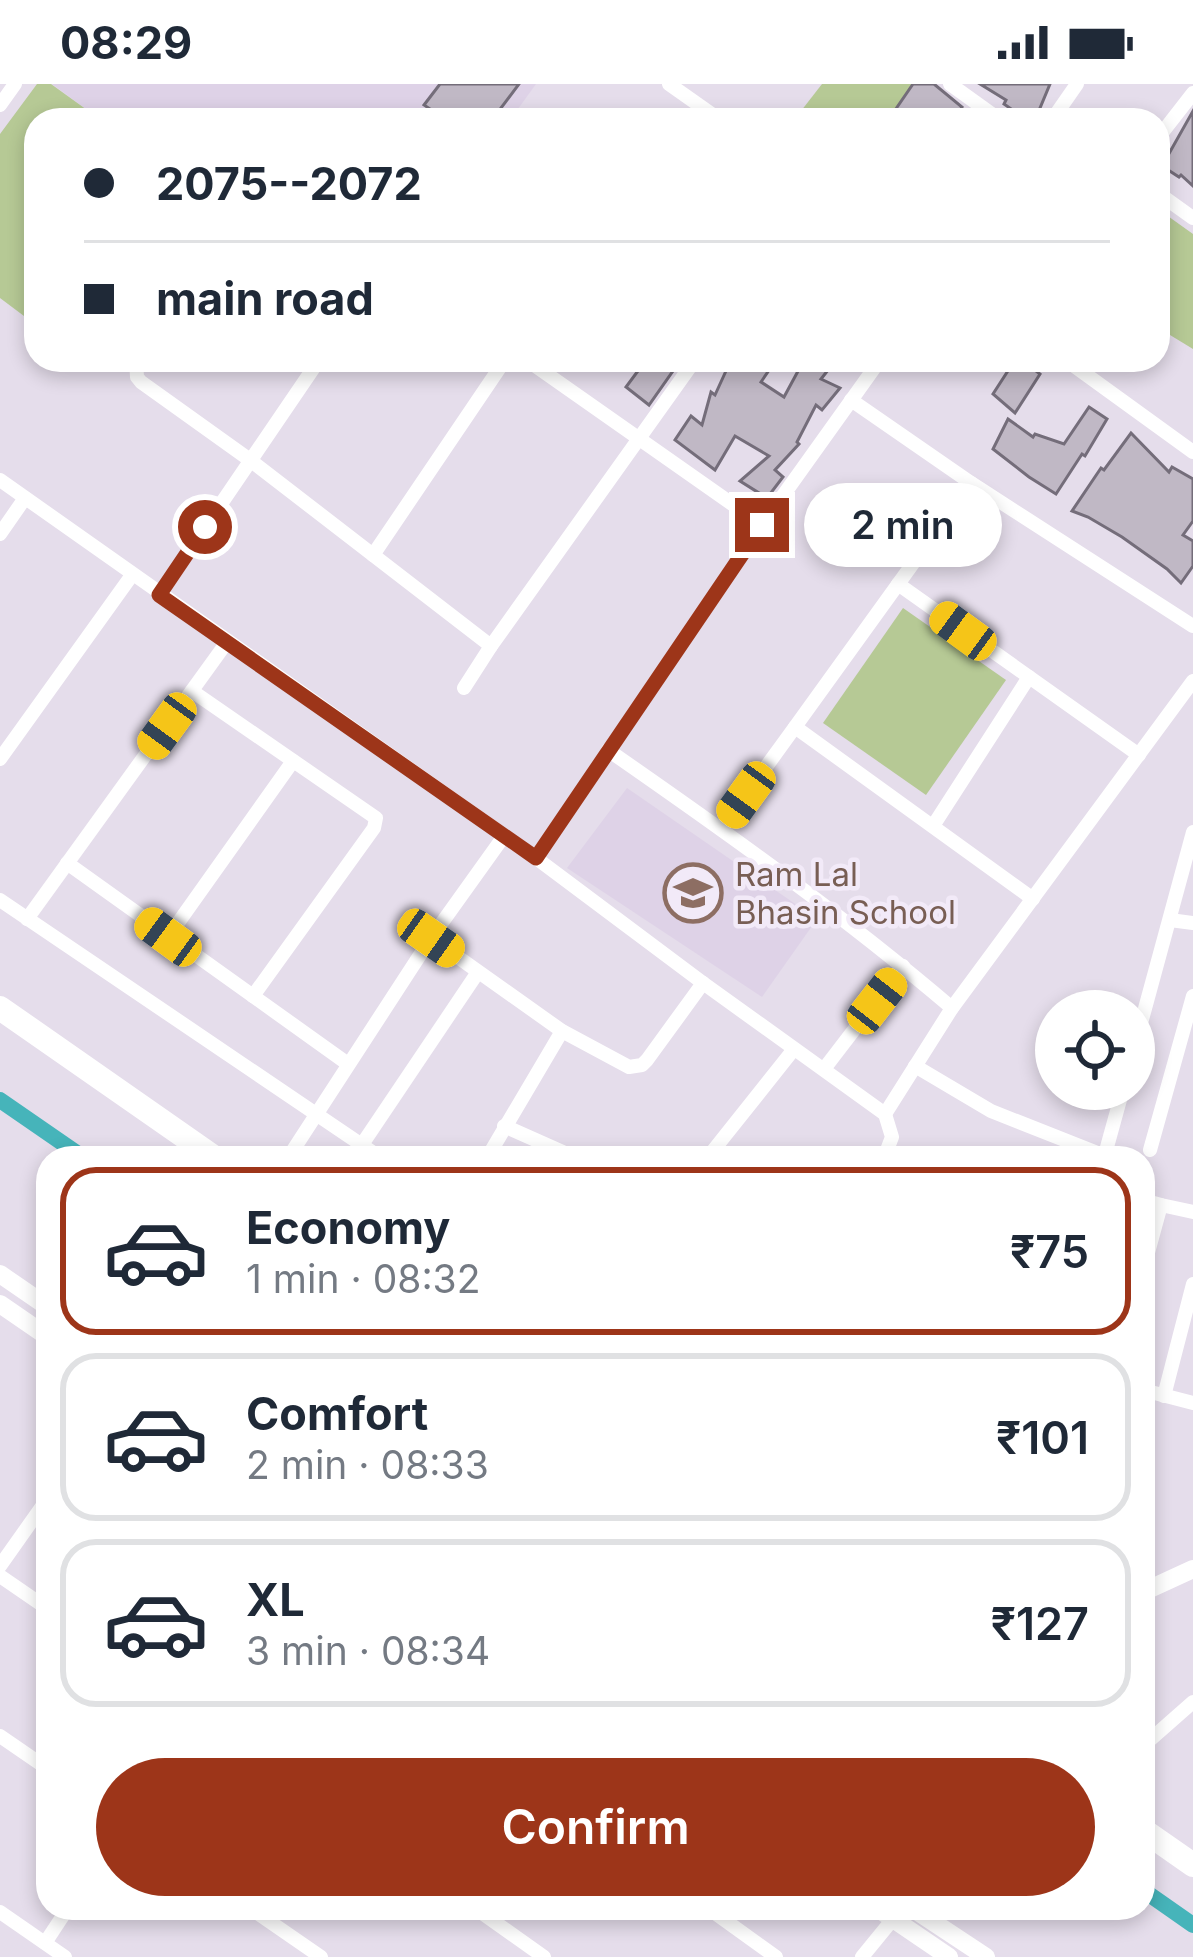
<!DOCTYPE html>
<html lang="en">
<head>
<meta charset="utf-8">
<style>
  body { margin:0; font-family:Inter,sans-serif; background:#f2f2f3; color:#1f2937; height:100vh; display:flex; flex-direction:column; font-size:45px; white-space:nowrap }
  * { box-sizing:border-box; margin:0 }
  p { font-size:39px; color:#747a83 }
  .icon { flex:none; width:66px; height:66px; fill:none; stroke:currentColor; stroke-width:2; stroke-linecap:round; stroke-linejoin:round }
  .map { position:relative; flex:1; overflow:hidden }
  .drawer { position:absolute; left:36px; top:1062px; width:1119px; height:774px; display:flex; flex-direction:column; background:#fff; border-radius:36px; box-shadow:0 6px 18px #0003 }
  .drawer>* { flex:none }
  .hud { position:absolute; left:24px; top:24px; width:1146px; height:264px; border-radius:36px; box-shadow:0 6px 18px #0003; display:grid; align-content:center; height:264px; padding:0 60px; background:#fff }
  .buttons { position:absolute; left:1035px; top:906px; display:grid; gap:24px }
  .buttons a { display:grid; place-items:center; width:120px; height:120px; border-radius:50%; background:#fff; box-shadow:0 6px 18px #0003; font-size:60px }
  .end { position:absolute; width:54px; height:54px; margin:-27px; border:15px solid #9d3519; background:#fff; box-shadow:0 0 0 6px #fff }
  .from { border-radius:50% }
  .bubble { position:absolute; height:84px; border-radius:42px; background:#fff; box-shadow:0 6px 18px #0003; font-size:39px; font-weight:600; line-height:84px; text-align:center }
  .car { position:absolute; width:36px; height:72px; margin:-36px -18px; border-radius:15px; box-shadow:0 0 9px 3px #0007; background:linear-gradient(#f5c518 24%,#345 0 40%,#f5c518 0 76%,#345 0 86%,#f5c518 0) }
  .hud b { display:flex; align-items:center; gap:42px; height:114px; font-size:45px }
  .hud b+b { border-top:3px solid #e0e1e3 }
  .hud i { width:30px; height:30px; background:#1f2937 }
  ul { padding:21px 0 0; list-style:none }
  li { display:flex; align-items:center; gap:36px; height:168px; margin:0 24px 18px; padding:0 36px; border:6px solid #e0e1e3; border-radius:36px }
  li div { flex:1 }
  li b { display:block; font-size:45px }
  li em { font-style:normal; font-weight:600 }
  li.selected { border-color:#9d3519 }
  li>.icon { width:108px; height:108px; stroke-width:1.5 }
  .action { display:flex; gap:24px; margin-top:auto; padding:24px 60px }
  .action a { flex:1; height:138px; border-radius:72px; background:#9d3519; color:#fff; font-size:48px; font-weight:600; line-height:138px; text-align:center }
  .status { display:flex; justify-content:space-between; align-items:center; height:84px; padding:0 60px; background:#fff; direction:ltr }
  .status svg { height:33px; fill:currentColor }
  .map>svg:first-child { display:block }
</style>
</head>
<body>
<div class="status"><b>08:29</b><svg viewBox="0 0 49 12"><path d="M0 12V9h3v3zM5 12V6h3v6zM10 12V3h3v9zM15 12V0h3v12zM26 1h20v11H26zM47 4h2v5h-2z"/></svg></div>
<div class="map">
<svg width="1193" height="1873" viewBox="0 0 1193 1873">
  <rect width="100%" height="100%" fill="#e5ddeb"/>
  <g fill="#ded2e7">
    <polygon points="52,0 536,0 510,36 101,36"/>
    <polygon points="627,704 817,835 762,913 567,784"/>
  </g>
  <g fill="#b6c995">
    <polygon points="37,0 51,0 101,36 36,36 36,241 0,214 0,50"/>
    <polygon points="822,0 929,0 981,36 794,36"/>
    <polygon points="1158,125 1193,150 1193,265 1170,251 1158,271"/>
    <polygon points="903,524 1006,596 926,711 823,639"/>
  </g>
  <g fill="none" stroke-linecap="round" stroke-linejoin="round">
    <g stroke="#46b4ba" stroke-width="16">
      <polyline points="0,1016 84,1074"/>
      <polyline points="1143,1806 1193,1841"/>
    </g>
  </g>
  <g fill="#c0b8c5" stroke="#746d7a" stroke-width="3">
    <polygon points="440,0 519,0 492,36 430,36 436,29 424,21"/>
    <polygon points="913,0 934,0 962,23 954,36 900,36 891,32"/>
    <polygon points="980,0 1050,0 1035,36 1027,36 1004,20 1006,16"/>
    <polygon points="1193,27 1193,102 1181,91 1179,93 1162,82"/>
    <polygon points="646,276 664,276 675,284 649,321 626,303"/>
    <polygon points="731,276 776,276 761,298 784,313 804,276 836,276 821,295 840,304 822,326 816,321 797,358 799,360 775,386 783,393 767,414 740,397 769,372 735,352 715,386 675,356 691,332 702,341 711,308 715,311"/>
    <polygon points="1015,276 1022,276 1040,290 1015,329 993,310"/>
    <polygon points="1089,323 1107,335 1085,372 1082,370 1056,410 1029,393 993,365 1008,335 1033,353 1035,350 1064,360"/>
    <polygon points="1131,349 1169,388 1172,383 1193,395 1193,437 1183,451 1193,457 1193,482 1181,499 1167,485 1122,453 1088,433 1072,427 1101,384 1104,386"/>
  </g>
  <g fill="none" stroke-linecap="round" stroke-linejoin="round">
    <g stroke="#fff" stroke-width="14">
      <polyline points="669,0 720,36"/>
      <polyline points="950,0 1000,36"/>
      <polyline points="0,21 15,0"/>
      <polyline points="1052,36 1077,0"/>
      <polyline points="1158,54 1193,9"/>
      <polyline points="1158,109 1193,134"/>
      <polyline points="136,276 137,293 141,298 250,376 491,562"/>
      <polyline points="527,276 762,441"/>
      <polyline points="1066,276 1193,368"/>
      <polyline points="851,316 971,399 1193,542"/>
      <polyline points="0,396 536,774 703,899 885,1030 892,1053 884,1074"/>
      <polyline points="971,399 795,643 1033,815"/>
      <polyline points="0,450 25,414"/>
      <polyline points="373,471 505,276"/>
      <polyline points="898,500 1139,671"/>
      <polyline points="159,511 319,276"/>
      <polyline points="464,604 491,562 695,276"/>
      <polyline points="192,607 376,734 374,744 253,912"/>
      <path d="M608 666C726 748 843 831 952 924"/>
      <polyline points="0,675 132,491"/>
      <polyline points="933,742 1029,593"/>
      <polyline points="721,745 795,643"/>
      <polyline points="536,774 762,441 880,276"/>
      <polyline points="67,779 348,980"/>
      <polyline points="0,816 381,1074"/>
      <polyline points="27,835 227,558"/>
      <polyline points="1170,836 1193,839"/>
      <polyline points="168,853 293,677"/>
      <polyline points="431,854 562,947 629,983 642,981 647,976 703,899"/>
      <polyline points="1134,965 1193,748"/>
      <polyline points="915,982 991,1027 1105,1072"/>
      <polyline points="824,985 903,882"/>
      <polyline points="885,1030 952,924 1193,597"/>
      <polyline points="504,1042 576,1074"/>
      <polyline points="361,1062 478,888"/>
      <polyline points="1150,1066 1193,912"/>
      <polyline points="712,1068 794,965"/>
      <polyline points="288,1074 431,854 504,752"/>
      <polyline points="487,1074 562,947"/>
      <polyline points="1104,1074 1123,1005"/>
      <polyline points="1143,1116 1161,1121 1143,1187"/>
      <polyline points="1161,1121 1193,1128"/>
      <polyline points="1143,1306 1193,1319"/>
      <polyline points="1164,1312 1193,1200"/>
      <polyline points="0,1482 48,1414"/>
      <polyline points="0,1492 48,1525"/>
      <polyline points="0,1652 48,1685"/>
      <polyline points="1143,1662 1193,1618"/>
      <polyline points="250,1824 321,1873"/>
      <polyline points="475,1824 544,1873"/>
      <polyline points="708,1824 776,1873"/>
      <polyline points="0,1828 65,1873"/>
      <polyline points="45,1859 68,1824"/>
      <polyline points="862,1873 893,1835"/>
    </g>
    <g stroke="#fff" stroke-width="18">
      <polyline points="0,1190 48,1223"/>
      <polyline points="0,1220 48,1253"/>
      <polyline points="1143,1508 1193,1485"/>
      <polyline points="877,1824 949,1873"/>
      <polyline points="912,1824 986,1873"/>
    </g>
    <g stroke="#fff" stroke-width="24">
      <polyline points="0,924 215,1074"/>
      <polyline points="1143,1746 1193,1781"/>
    </g>
  </g>
  <g fill="none" stroke-linecap="round" stroke-linejoin="round">
    <polyline stroke="#9d3519" stroke-width="15" points="205,443 159,511 536,774 762,441"/>
  </g>
  <defs>
    <g id="school-ring" transform="scale(3)"><circle r="9.5" fill="#f2eaf8" stroke="#8d6e63" stroke-width="1.5"/><path d="M0-5L7-2L0 1L-7-2ZM-4 1L0 2.5L4 1V4Q0 6-4 4Z" fill="#8d6e63"/></g>
  </defs>
  <g fill-rule="evenodd">
    <use href="#school-ring" x="693" y="809"/>
  </g>
  <g text-anchor="middle" stroke-width="9" stroke-linejoin="round" paint-order="stroke">
    <g font-size="33" fill="#785e54" stroke="#f2eaf8" text-anchor="start">
      <text x="735" y="802">Ram Lal<tspan x="735" dy="38">Bhasin School</tspan></text>
    </g>
  </g>
</svg>
<div class="buttons">
<a><svg class="icon" aria-label="locate" viewBox="0 0 24 24"><circle cx="12" cy="12" r="6"/><path d="M12 2v4M12 18v4M2 12h4M18 12h4"/></svg></a>
</div>
<i class="end from" style="left:205px;top:443px"></i>
<i class="end" style="left:762px;top:441px"></i>
<div class="bubble" style="left:804px;top:399px;width:198px">2 min</div>
<i class="car" style="left:963px;top:547px;rotate:306deg"></i>
<i class="car" style="left:167px;top:642px;rotate:216deg"></i>
<i class="car" style="left:746px;top:711px;rotate:216deg"></i>
<i class="car" style="left:168px;top:853px;rotate:306deg"></i>
<i class="car" style="left:431px;top:854px;rotate:125deg"></i>
<i class="car" style="left:877px;top:917px;rotate:38deg"></i>
<div class="hud">
<b><i class="from"></i>2075--2072</b>
<b><i></i>main road</b>
</div>
<section class="drawer">
<ul>
<li class="selected"><svg class="icon" aria-label="car" viewBox="0 0 24 24"><path d="M5 17H2v-5l4-1 3-4h7l3 4 3 1v5h-3M9 17h6M6 11h13"/><circle cx="7" cy="17" r="2"/><circle cx="17" cy="17" r="2"/></svg><div><b>Economy</b><p>1 min · 08:32</p></div><em>₹75</em></li>
<li><svg class="icon" aria-label="car" viewBox="0 0 24 24"><path d="M5 17H2v-5l4-1 3-4h7l3 4 3 1v5h-3M9 17h6M6 11h13"/><circle cx="7" cy="17" r="2"/><circle cx="17" cy="17" r="2"/></svg><div><b>Comfort</b><p>2 min · 08:33</p></div><em>₹101</em></li>
<li><svg class="icon" aria-label="car" viewBox="0 0 24 24"><path d="M5 17H2v-5l4-1 3-4h7l3 4 3 1v5h-3M9 17h6M6 11h13"/><circle cx="7" cy="17" r="2"/><circle cx="17" cy="17" r="2"/></svg><div><b>XL</b><p>3 min · 08:34</p></div><em>₹127</em></li>
</ul>
<div class="action"><a>Confirm</a></div>
</section>
</div>
</body>
</html>
